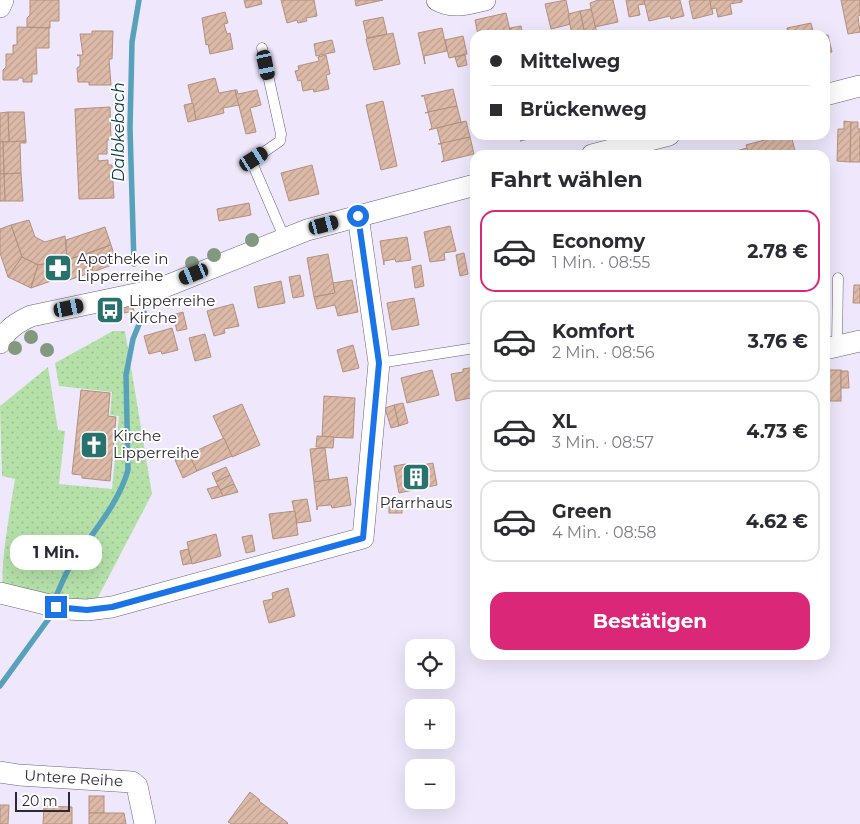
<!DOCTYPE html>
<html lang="de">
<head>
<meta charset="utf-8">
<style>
  body { margin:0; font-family:Montserrat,sans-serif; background:#f7f7f7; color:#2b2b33; height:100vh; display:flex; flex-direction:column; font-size:19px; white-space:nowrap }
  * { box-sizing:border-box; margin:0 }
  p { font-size:16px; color:#7c7c81 }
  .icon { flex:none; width:28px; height:28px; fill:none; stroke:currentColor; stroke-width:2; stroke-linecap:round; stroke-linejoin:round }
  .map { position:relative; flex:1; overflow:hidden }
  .sheet { position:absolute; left:470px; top:150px; width:360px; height:510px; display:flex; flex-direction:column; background:#fff; border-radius:15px; box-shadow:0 5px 20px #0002 }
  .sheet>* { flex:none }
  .hud { position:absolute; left:470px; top:30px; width:360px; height:110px; border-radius:15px; box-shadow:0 5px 20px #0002; display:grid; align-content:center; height:110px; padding:0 20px; background:#fff }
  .controls { position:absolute; left:405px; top:639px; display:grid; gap:10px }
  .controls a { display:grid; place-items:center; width:50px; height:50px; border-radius:10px; background:#fff; box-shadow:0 5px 20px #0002; font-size:25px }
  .scale { position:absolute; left:15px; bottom:12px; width:55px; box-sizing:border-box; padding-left:5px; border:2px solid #2d2835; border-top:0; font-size:14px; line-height:18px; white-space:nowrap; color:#2d2835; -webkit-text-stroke:4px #fff; paint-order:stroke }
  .end { position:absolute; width:22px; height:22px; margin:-11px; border:6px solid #1a73e8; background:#fff; box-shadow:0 0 0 2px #fff }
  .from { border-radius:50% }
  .bubble { position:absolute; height:35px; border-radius:15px; background:#fff; box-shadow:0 5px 20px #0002; font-size:16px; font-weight:700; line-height:35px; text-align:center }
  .car { position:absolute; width:15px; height:30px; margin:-15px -8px; border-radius:6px; box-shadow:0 0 4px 1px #0007; background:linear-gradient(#222 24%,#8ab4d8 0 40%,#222 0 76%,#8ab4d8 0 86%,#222 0) }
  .hud b { display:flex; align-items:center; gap:18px; height:48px; font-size:19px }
  .hud b+b { border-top:1px solid #e1e1e2 }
  .hud i { width:12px; height:12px; background:#2b2b33 }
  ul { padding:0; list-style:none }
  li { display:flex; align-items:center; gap:15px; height:82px; margin:0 10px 8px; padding:0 10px; border:2px solid #e1e1e2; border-radius:15px }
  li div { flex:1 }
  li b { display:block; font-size:19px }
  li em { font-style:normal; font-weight:700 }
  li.active { border-color:#db2777 }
  li>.icon { width:45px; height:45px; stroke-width:1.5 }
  h2 { padding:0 20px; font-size:22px; line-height:60px }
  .button { display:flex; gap:10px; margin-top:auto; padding:10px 20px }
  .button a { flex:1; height:58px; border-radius:15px; background:#db2777; color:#fff; font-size:20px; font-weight:700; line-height:58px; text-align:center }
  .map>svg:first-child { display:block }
</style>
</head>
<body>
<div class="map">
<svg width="860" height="824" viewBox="0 0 860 824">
  <defs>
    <pattern id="park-dots" width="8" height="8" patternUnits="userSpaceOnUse" patternTransform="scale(1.25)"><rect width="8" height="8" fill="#b5e1a9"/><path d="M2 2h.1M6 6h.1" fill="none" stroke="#9cc192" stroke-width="1.8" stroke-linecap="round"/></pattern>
    <pattern id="building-hatch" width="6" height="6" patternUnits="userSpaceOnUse" patternTransform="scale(1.25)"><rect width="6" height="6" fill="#ddbaa8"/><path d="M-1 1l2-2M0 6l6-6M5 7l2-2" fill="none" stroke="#bea091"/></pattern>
  </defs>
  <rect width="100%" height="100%" fill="#efe7fc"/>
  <path fill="url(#park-dots)" d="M113 331H125L152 494 97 599 74 602 3 586C0 565 11 504 15 479L2 476 0 406 48 367 58 430 65 431 59 484 112 489 119 416 110 415 112 392 59 386 55 363Z"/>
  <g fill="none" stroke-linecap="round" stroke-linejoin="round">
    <g stroke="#57a1ba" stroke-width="5.5">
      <polyline points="134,264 130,128 132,42 139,0"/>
      <path d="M56 596C61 586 64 576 70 567 89 536 118 506 128 470L126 375 133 339 144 312"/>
      <polyline points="0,686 50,617"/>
    </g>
  </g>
  <g fill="url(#building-hatch)" stroke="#b1907e">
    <polygon points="30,0 59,0 59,21 50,21 50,28 27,27 27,18 30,15"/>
    <polygon points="244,0 261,0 262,4 246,8"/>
    <polygon points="281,0 314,0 317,16 306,18 307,21 298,23 297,20 287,23"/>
    <polygon points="355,0 383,0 356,6"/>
    <polygon points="566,0 571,24 551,29 545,4"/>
    <polygon points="598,0 613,0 618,22 595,27 590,3"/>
    <polygon points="626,0 644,0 645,4 638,5 640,15 629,17"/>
    <polygon points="644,0 680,0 684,16 671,19 670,16 649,21"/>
    <polygon points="694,0 710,0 713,14 693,19 689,1"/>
    <polygon points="710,0 742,0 742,2 730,4 732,14 718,17 716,8 711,9"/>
    <polygon points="841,0 860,0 860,15 858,16 860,32 848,34"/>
    <polygon points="591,9 597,33 585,35 580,11"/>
    <polygon points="580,11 585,35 572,35 568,14"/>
    <polygon points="225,12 228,23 224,24 227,34 230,33 233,49 210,54 208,44 206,45 202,18"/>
    <polygon points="506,13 511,35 478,35 475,20"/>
    <polygon points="383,17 387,34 367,38 363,21"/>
    <polygon points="811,23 814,35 788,35 787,28"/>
    <polygon points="521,26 523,35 511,35 510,28"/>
    <polygon points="17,27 49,28 49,48 36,48 37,74 32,74 32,82 23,82 23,78 18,78 18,80 3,80 3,70 6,67 6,54 13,54 13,45 17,45"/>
    <polygon points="442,28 447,51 424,56 425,64 418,33"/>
    <polygon points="92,31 113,31 112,59 109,59 111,85 89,85 89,82 78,82 77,68 80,66 80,56 77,55 83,55 80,34 92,34"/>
    <polygon points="393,33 400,64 374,70 366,39"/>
    <polygon points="825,35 828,35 832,52 825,53"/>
    <polygon points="463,36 467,54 449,58 445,40"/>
    <polygon points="332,40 335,52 316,56 314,44"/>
    <polygon points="326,55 330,74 326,75 329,89 314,92 313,89 303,91 301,80 298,81 295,71 299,70 298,66 319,61 318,57"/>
    <polygon points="465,55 467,65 458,67 455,57"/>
    <polygon points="215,78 219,93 235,90 239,105 223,108 224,113 196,120 188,85"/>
    <polygon points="453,89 457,106 425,113 428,112 424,96 421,96"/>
    <polygon points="235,90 237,90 238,94 257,90 261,105 250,108 256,132 246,134"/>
    <polygon points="383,101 397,166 381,170 366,105"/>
    <polygon points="193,103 196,120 188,122 184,105"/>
    <polygon points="457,106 461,122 429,130 432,128 428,112"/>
    <polygon points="110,107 111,140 107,140 107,154 98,154 98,161 108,160 108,165 112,165 114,198 79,199 75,109"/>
    <polygon points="8,112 24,112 26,141 9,142"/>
    <polygon points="8,112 9,142 0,142 0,113"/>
    <polygon points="466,121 470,137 441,144 437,128"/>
    <polygon points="844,121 851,122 850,162 837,161 838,129 844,129"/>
    <polygon points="851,122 858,122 858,129 860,129 860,162 850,162"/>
    <polygon points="522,135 546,135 520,141 523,140"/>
    <polygon points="783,135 791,135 796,155 749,155 746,145"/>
    <polygon points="470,137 474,154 441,162 444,160 441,144 438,144"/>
    <polygon points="26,141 26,143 20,143 21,173 4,174 3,142"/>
    <polygon points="0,142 3,142 4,174 0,174"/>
    <polygon points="747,148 749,155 725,155 725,154"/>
    <polygon points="312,165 319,194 289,201 281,173"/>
    <polygon points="21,173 23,201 5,201 4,174"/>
    <polygon points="0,174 4,174 5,201 0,201"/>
    <polygon points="249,203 251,215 219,221 217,209"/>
    <polygon points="29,220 35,237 45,242 65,236 67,260 38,265 22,257 11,225"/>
    <polygon points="11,225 22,257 8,277 0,253 0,229"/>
    <polygon points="450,226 456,251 444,253 445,260 430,262 424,232"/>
    <polygon points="105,227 111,245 67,260 66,240"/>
    <polygon points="407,237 411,260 396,262 395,259 384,261 384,265 380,241"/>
    <polygon points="111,245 117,263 93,272 89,253"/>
    <polygon points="89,253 93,272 69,280 67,260"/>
    <polygon points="464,253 468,274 460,276 456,255"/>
    <polygon points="328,254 335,293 314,297 307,258"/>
    <polygon points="22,257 38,265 31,288 8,277"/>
    <polygon points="67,260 68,275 31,288 38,265"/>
    <polygon points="421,265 424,286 415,288 412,267"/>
    <polygon points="300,275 304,296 293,298 289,277"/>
    <polygon points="352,280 358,312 338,316 335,305 317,309 314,297 335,293 333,283"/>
    <polygon points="281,281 285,303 258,308 254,287"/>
    <polygon points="854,285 860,285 860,303 853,303"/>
    <polygon points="825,289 829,289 828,312 825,312"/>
    <polygon points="414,298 419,325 392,330 387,303"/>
    <polygon points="233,304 239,326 224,329 225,333 214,336 207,311"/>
    <polygon points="132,305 134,311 124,313 123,307"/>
    <polygon points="183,312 187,329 177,331 173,315"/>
    <polygon points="172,328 178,350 162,354 161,351 149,354 144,336"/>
    <polygon points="205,334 211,357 195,361 189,338"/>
    <polygon points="353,345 359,368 343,372 337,350"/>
    <polygon points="475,367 475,397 456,401 451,374 463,372 463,369"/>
    <polygon points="432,370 439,395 407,403 401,378"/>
    <rect x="825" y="370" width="16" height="31"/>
    <polygon points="841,371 848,371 849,388 841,388"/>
    <polygon points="81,390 110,393 108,416 116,417 110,481 82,478 82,475 72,474"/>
    <polygon points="324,396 355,398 353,438 322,437"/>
    <polygon points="403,403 408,423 399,426 394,405"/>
    <polygon points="242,404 260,445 232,457 213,416"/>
    <polygon points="394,405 399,426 391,428 385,408"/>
    <polygon points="317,436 334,437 333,448 316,447"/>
    <polygon points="224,438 232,456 197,471 189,454"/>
    <polygon points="325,448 329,480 314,482 310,449"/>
    <polygon points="189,454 197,471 183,478 175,460"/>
    <polygon points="433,463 437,485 399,493 394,466 406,464 407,468"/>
    <polygon points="226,467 230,475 216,482 212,473"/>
    <polygon points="230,475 234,484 220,490 216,482"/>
    <polygon points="347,477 351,505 332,508 331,505 318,506 317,510 314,482"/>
    <polygon points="234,484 238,492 223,496 220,490"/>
    <polygon points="218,486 223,496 212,499 207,489"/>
    <polygon points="307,499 311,521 297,523 292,501"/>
    <rect x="389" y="507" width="13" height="6"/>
    <polygon points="295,511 298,535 273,539 269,514"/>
    <polygon points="216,534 221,556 192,564 187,542"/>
    <polygon points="252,535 255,551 246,553 242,537"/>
    <polygon points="188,549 192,563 183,565 180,551"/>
    <polygon points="288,588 295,616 269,623 263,601 273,599 272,593"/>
    <polygon points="250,792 260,800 259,801 288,823 287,824 232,824 228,822"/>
    <rect x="89" y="796" width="15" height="17"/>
    <polygon points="0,805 9,805 8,824 0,824"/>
    <polygon points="44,806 72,807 72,824 43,824"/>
    <polygon points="89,813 124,813 126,824 89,824"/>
  </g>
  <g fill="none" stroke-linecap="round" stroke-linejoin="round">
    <g stroke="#6c607d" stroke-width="11">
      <g id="lane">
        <polyline points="262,48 281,134 280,141 254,159 253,165 284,237"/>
        <polyline points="837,346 838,278"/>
        <polyline points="379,363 475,348"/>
      </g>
    </g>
    <g stroke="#6c607d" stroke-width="22">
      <g id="street">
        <path d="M437 0C452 9 469 4 485 0"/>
        <polyline points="0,7 3,0"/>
        <polyline points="825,95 860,86"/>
        <polyline points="592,155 669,135"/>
        <path d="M0 343C6 329 18 322 31 316L159 289 307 230 475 185"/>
        <polyline points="825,349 860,341"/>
        <polyline points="0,593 66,609 87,610 112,607 363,538 379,363 358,216"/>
        <path id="s1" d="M0 772 19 775 132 782 137 786 145 824"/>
      </g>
    </g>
    <use href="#lane" stroke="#fff" stroke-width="10"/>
    <use href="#street" stroke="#fff" stroke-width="21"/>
  </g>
  <g fill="#82997f">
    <circle cx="252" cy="240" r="7"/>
    <circle cx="214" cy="255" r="7"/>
    <circle cx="192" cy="263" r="7"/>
    <circle cx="31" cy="337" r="7"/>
    <circle cx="15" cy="348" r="7"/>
    <circle cx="47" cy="350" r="7"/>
  </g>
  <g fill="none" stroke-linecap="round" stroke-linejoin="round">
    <polyline stroke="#1a73e8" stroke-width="6" points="56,607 87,610 112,607 363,538 379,363 358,216"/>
  </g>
  <defs>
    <g id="pharmacy-square" transform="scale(1.4375)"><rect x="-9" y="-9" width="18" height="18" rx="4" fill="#28726e" stroke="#fff"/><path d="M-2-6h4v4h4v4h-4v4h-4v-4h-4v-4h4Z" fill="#fff"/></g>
    <g id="bus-square" transform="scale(1.4375)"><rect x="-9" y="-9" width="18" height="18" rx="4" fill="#28726e" stroke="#fff"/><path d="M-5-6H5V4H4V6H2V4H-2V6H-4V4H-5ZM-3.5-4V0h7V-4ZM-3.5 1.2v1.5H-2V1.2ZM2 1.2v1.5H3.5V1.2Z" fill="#fff"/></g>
    <g id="church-square" transform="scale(1.4375)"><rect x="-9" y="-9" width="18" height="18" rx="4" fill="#28726e" stroke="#fff"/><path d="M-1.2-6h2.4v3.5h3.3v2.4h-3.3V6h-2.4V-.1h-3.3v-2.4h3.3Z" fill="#fff"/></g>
    <g id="building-square" transform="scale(1.4375)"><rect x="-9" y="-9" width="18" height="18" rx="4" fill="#28726e" stroke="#fff"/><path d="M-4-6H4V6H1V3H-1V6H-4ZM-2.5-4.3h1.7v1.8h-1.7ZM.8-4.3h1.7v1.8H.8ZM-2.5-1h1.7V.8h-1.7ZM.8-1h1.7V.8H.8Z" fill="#fff"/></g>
  </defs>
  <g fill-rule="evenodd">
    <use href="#pharmacy-square" x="58" y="268"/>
    <use href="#bus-square" x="110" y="310"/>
    <use href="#church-square" x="94" y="445"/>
    <use href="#building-square" x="416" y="477"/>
  </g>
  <g text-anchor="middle" stroke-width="4" stroke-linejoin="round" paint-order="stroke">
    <g font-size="15" fill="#2d2835" stroke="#fff" text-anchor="start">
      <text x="77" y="264">Apotheke in<tspan x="77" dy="17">Lipperreihe</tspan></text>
      <text x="129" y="306">Lipperreihe<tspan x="129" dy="17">Kirche</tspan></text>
      <text x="113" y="441">Kirche<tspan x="113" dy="17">Lipperreihe</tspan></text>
      <text x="416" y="508" text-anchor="middle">Pfarrhaus</text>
    </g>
    <g font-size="15" fill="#2d2835" stroke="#fff">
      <text dy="5" stroke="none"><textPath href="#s1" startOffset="74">Untere Reihe</textPath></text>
    </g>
    <g font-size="16" font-style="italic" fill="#083c48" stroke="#fff">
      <text transform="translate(118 132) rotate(-90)" y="6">Dalbkebach</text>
    </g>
  </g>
</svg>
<div class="controls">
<a><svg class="icon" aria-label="locate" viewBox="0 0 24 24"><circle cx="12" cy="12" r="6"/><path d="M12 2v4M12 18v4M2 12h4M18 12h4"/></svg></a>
<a>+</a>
<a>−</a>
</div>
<div class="scale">20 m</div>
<i class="end from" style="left:358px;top:216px"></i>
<i class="end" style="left:56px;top:607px"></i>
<div class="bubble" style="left:10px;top:535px;width:92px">1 Min.</div>
<i class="car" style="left:266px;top:65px;rotate:168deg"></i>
<i class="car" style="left:254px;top:159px;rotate:57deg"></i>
<i class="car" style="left:324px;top:225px;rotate:75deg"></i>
<i class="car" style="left:194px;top:274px;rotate:248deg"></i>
<i class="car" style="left:69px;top:308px;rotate:78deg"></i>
<div class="hud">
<b><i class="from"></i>Mittelweg</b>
<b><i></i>Brückenweg</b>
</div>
<section class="sheet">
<h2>Fahrt wählen</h2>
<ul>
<li class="active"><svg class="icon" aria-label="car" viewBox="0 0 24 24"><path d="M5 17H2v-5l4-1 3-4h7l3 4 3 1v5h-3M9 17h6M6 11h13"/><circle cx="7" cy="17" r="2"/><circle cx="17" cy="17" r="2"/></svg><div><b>Economy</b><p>1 Min. · 08:55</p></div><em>2.78 €</em></li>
<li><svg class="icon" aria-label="car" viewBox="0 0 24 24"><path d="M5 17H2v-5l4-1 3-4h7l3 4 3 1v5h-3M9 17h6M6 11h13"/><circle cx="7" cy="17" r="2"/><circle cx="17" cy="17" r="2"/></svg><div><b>Komfort</b><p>2 Min. · 08:56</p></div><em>3.76 €</em></li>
<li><svg class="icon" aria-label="car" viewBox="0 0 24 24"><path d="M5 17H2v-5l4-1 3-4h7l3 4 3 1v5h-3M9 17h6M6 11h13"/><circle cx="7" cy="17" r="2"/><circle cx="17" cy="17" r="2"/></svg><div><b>XL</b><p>3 Min. · 08:57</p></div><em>4.73 €</em></li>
<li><svg class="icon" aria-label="car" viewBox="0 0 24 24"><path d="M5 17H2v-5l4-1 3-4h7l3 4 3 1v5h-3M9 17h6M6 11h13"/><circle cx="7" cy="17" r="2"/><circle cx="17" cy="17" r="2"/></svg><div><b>Green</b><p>4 Min. · 08:58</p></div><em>4.62 €</em></li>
</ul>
<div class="button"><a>Bestätigen</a></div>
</section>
</div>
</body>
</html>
